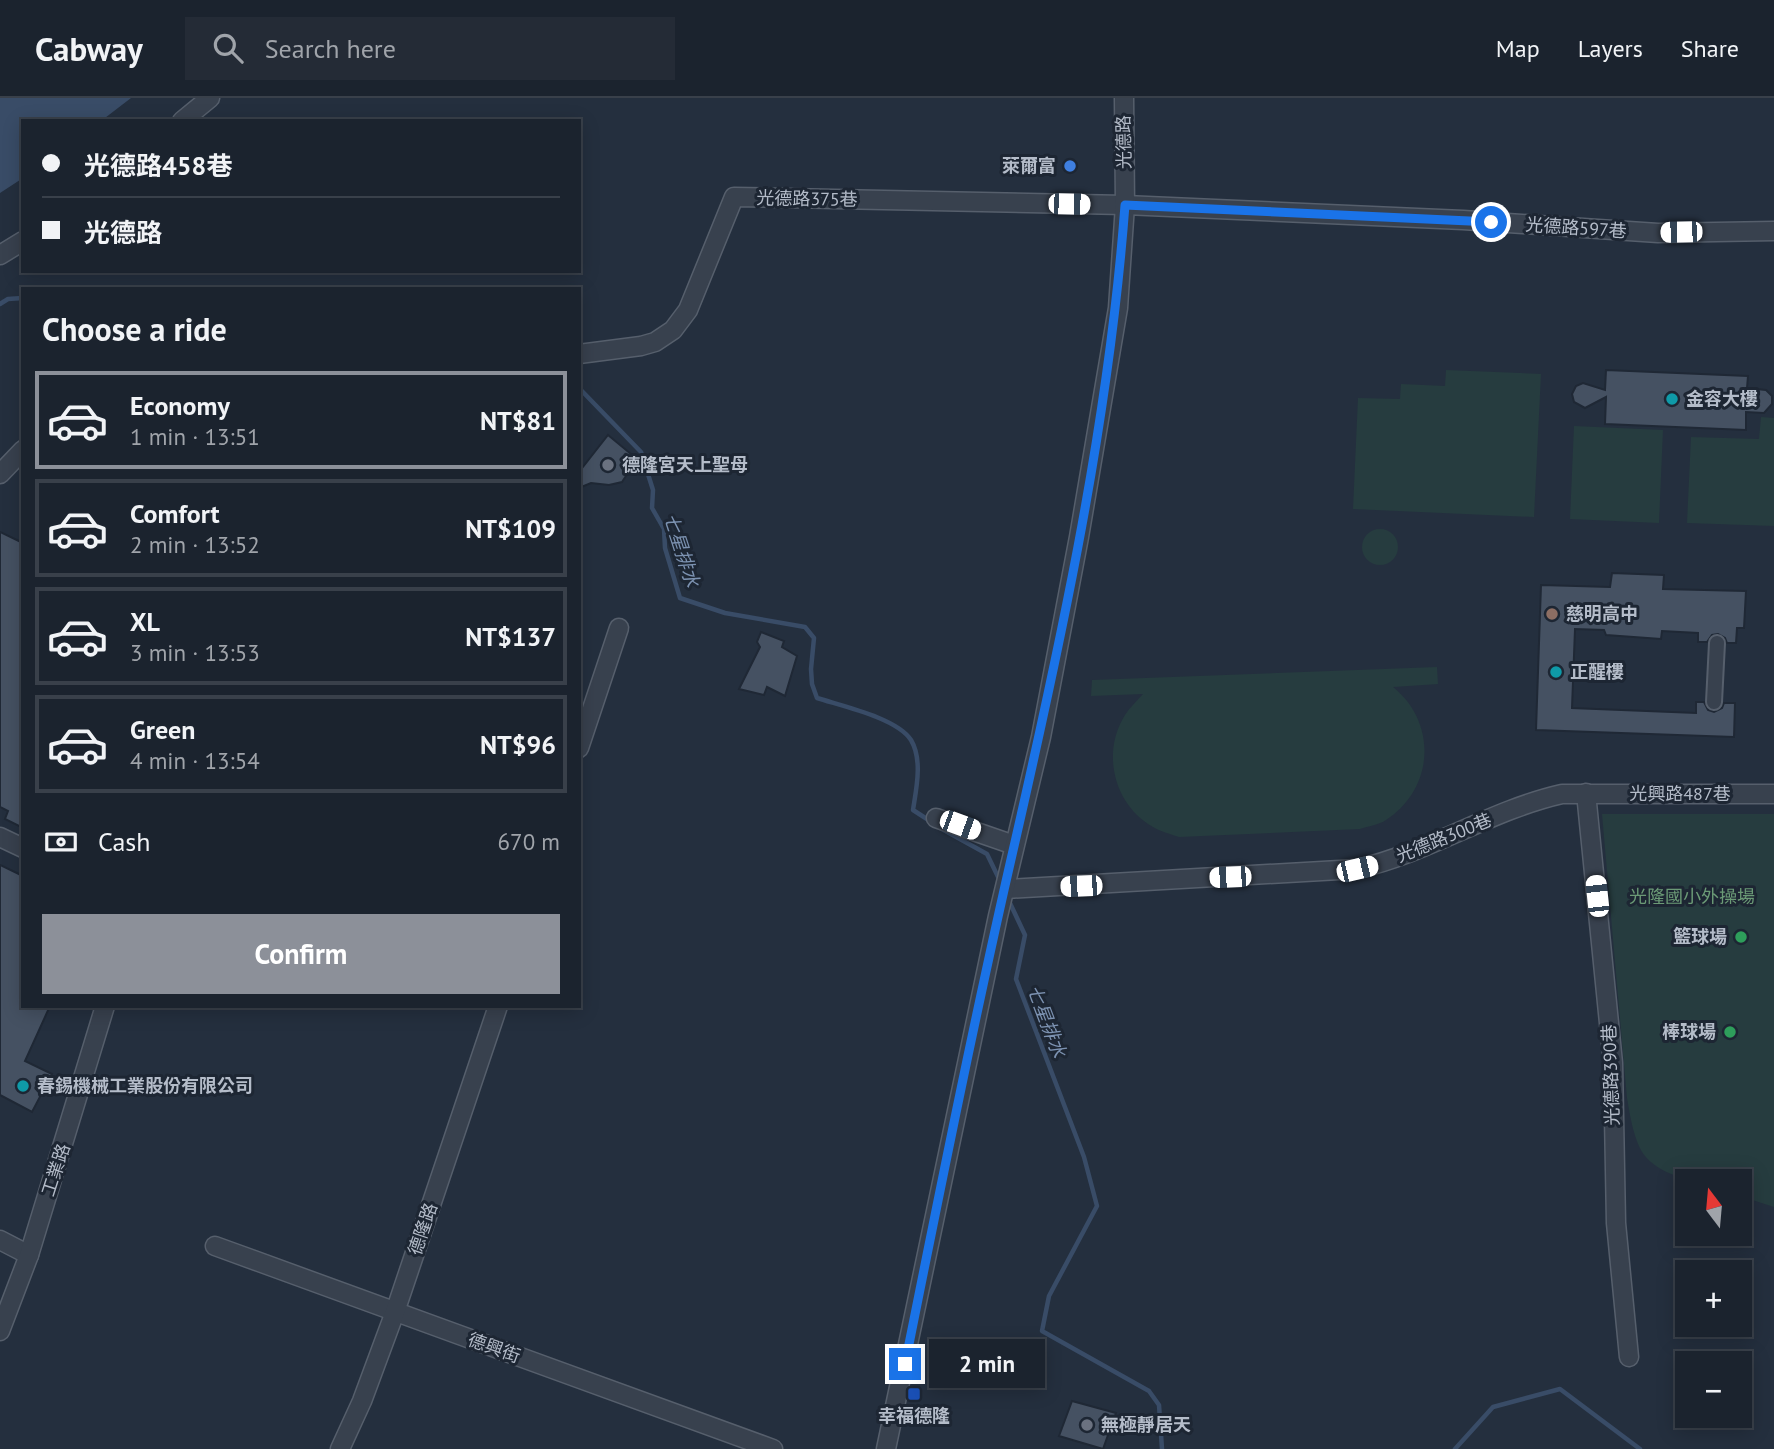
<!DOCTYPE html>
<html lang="en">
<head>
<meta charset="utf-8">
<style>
  body { margin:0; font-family:"PT Sans","Noto Sans TC",sans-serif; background:#242b36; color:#f1f3f6; height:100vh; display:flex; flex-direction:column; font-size:26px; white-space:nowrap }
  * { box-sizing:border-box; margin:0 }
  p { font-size:23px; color:#a0a4aa }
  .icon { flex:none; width:38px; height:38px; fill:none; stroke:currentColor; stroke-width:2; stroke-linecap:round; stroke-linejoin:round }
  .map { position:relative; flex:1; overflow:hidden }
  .side { position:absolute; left:21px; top:189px; width:560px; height:721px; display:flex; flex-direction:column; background:#1b232e; border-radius:0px; box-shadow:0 4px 18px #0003,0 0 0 2px #39404a }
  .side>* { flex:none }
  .banner { position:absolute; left:21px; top:21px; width:560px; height:154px; border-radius:0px; box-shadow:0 4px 18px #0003,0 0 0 2px #39404a; display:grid; align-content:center; height:154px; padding:0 21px; background:#1b232e }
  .needle { width:46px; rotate:344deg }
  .controls { position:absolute; left:1675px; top:1071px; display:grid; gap:14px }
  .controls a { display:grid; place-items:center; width:77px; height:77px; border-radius:0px; background:#1b232e; box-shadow:0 4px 18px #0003,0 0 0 2px #39404a; font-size:35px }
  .end { position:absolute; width:32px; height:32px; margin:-16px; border:9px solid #1a73e8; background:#fff; box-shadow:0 0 0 4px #fff }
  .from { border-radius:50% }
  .bubble { position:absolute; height:49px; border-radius:0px; background:#1b232e; box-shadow:0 4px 18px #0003,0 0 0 2px #39404a; font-size:23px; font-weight:700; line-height:49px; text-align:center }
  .car { position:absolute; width:21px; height:42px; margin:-21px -10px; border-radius:9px; box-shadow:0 0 5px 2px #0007; background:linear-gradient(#fff 24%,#345 0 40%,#fff 0 76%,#345 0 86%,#fff 0) }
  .banner b { display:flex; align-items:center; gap:24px; height:66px; font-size:26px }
  .banner b+b { border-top:2px solid #39404a }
  .banner i { width:18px; height:18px; background:#f1f3f6 }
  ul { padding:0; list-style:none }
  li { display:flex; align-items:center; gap:21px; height:98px; margin:0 14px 10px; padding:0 7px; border:4px solid #39404a; border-radius:0px }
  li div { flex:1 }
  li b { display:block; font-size:26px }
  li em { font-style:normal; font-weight:700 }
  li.active { border-color:#8c9099 }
  li>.icon { width:63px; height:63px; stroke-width:1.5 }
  h2 { padding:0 21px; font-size:32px; line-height:84px }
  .pay { display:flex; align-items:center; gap:18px; height:77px; padding:0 21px; font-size:26px }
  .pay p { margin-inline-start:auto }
  .button { display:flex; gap:14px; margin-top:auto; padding:14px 21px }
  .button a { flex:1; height:80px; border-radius:0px; background:#8c9099; color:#fff; font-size:28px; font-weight:700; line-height:80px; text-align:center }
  header { display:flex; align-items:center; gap:42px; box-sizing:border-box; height:98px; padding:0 35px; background:#1b232e; border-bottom:2px solid #39404a }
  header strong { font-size:33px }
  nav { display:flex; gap:38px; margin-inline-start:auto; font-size:24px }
  .search { width:490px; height:63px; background:#242b36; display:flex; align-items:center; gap:18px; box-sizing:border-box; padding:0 24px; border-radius:0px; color:#a0a4aa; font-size:26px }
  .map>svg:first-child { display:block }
</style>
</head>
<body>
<header>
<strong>Cabway</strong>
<div class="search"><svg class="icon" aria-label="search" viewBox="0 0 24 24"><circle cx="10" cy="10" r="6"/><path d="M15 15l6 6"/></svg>Search here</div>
<nav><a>Map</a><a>Layers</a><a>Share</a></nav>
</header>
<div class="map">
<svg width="1774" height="1351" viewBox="0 0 1774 1351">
  <rect width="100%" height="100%" fill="#242f3e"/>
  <g fill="#263c3f">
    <polygon points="1446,272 1541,276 1534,419 1353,411 1358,300 1400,301 1401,286 1445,288"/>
    <polygon points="1761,319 1774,320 1774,428 1687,425 1691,339 1759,341"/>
    <polygon points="1574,328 1663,332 1659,425 1570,421"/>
    <circle cx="1380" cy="449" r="18"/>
    <path d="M1437 569 1438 586 1393 589C1438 625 1434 691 1386 722 1379 727 1368 728 1360 731L1179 739C1171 736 1161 734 1153 729 1114 707 1101 655 1125 617 1130 609 1137 603 1143 596L1091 598 1092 582Z"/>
    <path d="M1602 716H1774V1109L1740 1098V1083C1708 1083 1668 1085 1645 1058 1634 1044 1630 1017 1627 1000Z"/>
  </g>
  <polygon fill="#394c67" points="0,0 131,0 101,23 23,23 23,80 0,95"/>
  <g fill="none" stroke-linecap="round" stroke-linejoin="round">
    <g stroke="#394c67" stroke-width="4.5">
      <polyline points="0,206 8,201 23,200"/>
      <path d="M579 290 641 354 653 392 652 410 664 431 665 450 680 500 725 515 805 529 814 540 811 571 812 586 817 600C842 608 897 620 911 642 923 662 916 692 913 712L930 723"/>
      <polyline points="940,730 987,756 1001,785"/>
      <polyline points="1009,803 1025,837 1016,881 1084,1059 1097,1108 1049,1198 1042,1233 1149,1293 1159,1307 1162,1351"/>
      <polyline points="1455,1351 1493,1309 1560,1291 1640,1351"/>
    </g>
  </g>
  <g fill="#455162" stroke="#1f2835" stroke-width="2">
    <polygon points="1606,272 1748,278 1747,290 1766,292 1772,298 1772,306 1764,315 1746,314 1746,332 1605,326 1606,299 1585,310 1574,304 1572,296 1576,288 1583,285 1605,292"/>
    <polygon points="608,337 637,361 622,384 609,387 591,385 579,390 579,374"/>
    <polygon points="0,434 23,445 23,730 5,721 8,713 0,709"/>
    <polygon points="1612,475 1664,477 1663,491 1746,493 1744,530 1737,530 1736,545 1727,545 1725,540 1718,536 1712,537 1707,544 1698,544 1698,535 1662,533 1661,541 1606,537 1604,532 1575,531 1572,610 1696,615 1696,604 1704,604 1708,612 1714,614 1722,610 1724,605 1735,605 1734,639 1536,632 1541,487 1610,489"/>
    <polygon points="761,534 784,543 782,549 797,558 785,598 767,589 764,597 739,591 760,549 757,544"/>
    <polygon points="0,767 23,778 23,908 50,908 25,963 52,976 32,1014 0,997"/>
    <polygon points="1072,1303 1116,1315 1103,1351 1059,1338"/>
  </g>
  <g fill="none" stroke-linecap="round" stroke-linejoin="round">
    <g stroke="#565f6c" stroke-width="18">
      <polyline id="pedestrian" points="1714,604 1717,545"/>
    </g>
    <g stroke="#565f6c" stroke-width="21">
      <g id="minor">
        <polyline points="182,23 210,0"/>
        <polyline points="0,157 23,143"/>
        <polyline points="579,256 641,248 655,244 673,232 688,212 734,99 1125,107 1463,122 1658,135 1774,133"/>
        <polyline points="0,376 23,352"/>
        <polyline points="579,650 619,530"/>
        <polyline points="1586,695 1613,965 1616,1125 1629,1259"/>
        <polyline points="936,720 1014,747"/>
        <polyline points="0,739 23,750"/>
        <path d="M1006 791 1357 771C1428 755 1491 712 1562 696H1774"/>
        <polyline points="0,1142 29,1157"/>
        <polyline points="215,1148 773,1351"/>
        <polyline points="0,1233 29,1157 105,908"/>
        <polyline points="340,1351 362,1303 395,1214 498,908"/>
        <polyline points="886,1351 998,818 1041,639 1079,439 1118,210 1125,107 1124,0"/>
      </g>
    </g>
    <use href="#pedestrian" stroke="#38414e" stroke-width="14"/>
    <use href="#minor" stroke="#38414e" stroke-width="18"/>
  </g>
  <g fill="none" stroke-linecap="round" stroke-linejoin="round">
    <path stroke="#1a73e8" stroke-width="9" d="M905 1266C940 1092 975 917 1015 744 1063 534 1109 321 1125 107L1491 124"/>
  </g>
  <circle fill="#3f7fe0" stroke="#1d2633" stroke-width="2.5" cx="1070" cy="68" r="7"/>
  <g fill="#0f9aa8" stroke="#1d2633" stroke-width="2.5">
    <circle cx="1672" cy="301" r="7"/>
    <circle cx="1556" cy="574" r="7"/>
    <circle cx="23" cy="988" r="7"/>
  </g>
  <g fill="#6b7280" stroke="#1d2633" stroke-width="2.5">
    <circle cx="608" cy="367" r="7"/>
    <circle cx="1087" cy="1327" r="7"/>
  </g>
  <circle fill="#8d6e63" stroke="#1d2633" stroke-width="2.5" cx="1552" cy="516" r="7"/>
  <g fill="#2e9e5b" stroke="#1d2633" stroke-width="2.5">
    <circle cx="1741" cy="839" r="7"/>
    <circle cx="1730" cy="934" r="7"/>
  </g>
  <rect fill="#1a4fb4" stroke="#1d2633" stroke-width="2.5" x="907" y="1289" width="14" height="14" rx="3.5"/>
  <g text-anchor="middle" stroke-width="6" stroke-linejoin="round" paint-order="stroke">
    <g font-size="18" fill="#b4bcc9" stroke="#1d2633">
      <text transform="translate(1124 44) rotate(-91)" y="6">光德路</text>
      <text transform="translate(807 101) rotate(1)" y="6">光德路375巷</text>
      <text transform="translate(1576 130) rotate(4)" y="6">光德路597巷</text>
      <text x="1680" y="702">光興路487巷</text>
      <text transform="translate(1444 740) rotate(-22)" y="6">光德路300巷</text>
      <text transform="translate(1611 977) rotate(-92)" y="6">光德路390巷</text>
      <text transform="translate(56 1072) rotate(-72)" y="6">工業路</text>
      <text transform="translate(423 1131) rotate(-71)" y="6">德隆路</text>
      <text transform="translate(494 1250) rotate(20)" y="6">德興街</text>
    </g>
    <g font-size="18" font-weight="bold" fill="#b4bcc9" stroke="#1d2633" text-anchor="start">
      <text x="1056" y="74" text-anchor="end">萊爾富</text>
      <text x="1686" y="307">金容大樓</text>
      <text x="622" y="373">德隆宮天上聖母</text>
      <text x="1566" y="522">慈明高中</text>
      <text x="1570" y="580">正醒樓</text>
      <text x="1727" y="845" text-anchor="end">籃球場</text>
      <text x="1716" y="940" text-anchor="end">棒球場</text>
      <text x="37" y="994">春錫機械工業股份有限公司</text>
      <text x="914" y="1324" text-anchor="middle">幸福德隆</text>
      <text x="1101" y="1333">無極靜居天</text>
    </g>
    <g font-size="18" fill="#6b9a76" stroke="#1d2633">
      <text x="1692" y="805">光隆國小外操場</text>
    </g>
    <g font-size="19" font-style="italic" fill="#7c92b1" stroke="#1d2633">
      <text transform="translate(682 452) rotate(72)" y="7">七星排水</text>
      <text transform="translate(1047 923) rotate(69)" y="7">七星排水</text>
    </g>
  </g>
</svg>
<div class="controls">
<a><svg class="needle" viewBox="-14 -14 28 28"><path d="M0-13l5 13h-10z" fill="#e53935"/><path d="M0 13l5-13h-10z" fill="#a0a4aa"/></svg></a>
<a>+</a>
<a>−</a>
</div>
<i class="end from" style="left:1491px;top:124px"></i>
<i class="end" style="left:905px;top:1266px"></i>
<div class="bubble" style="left:929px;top:1241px;width:116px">2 min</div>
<i class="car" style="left:1069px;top:106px;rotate:91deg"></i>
<i class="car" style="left:1681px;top:134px;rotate:269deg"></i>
<i class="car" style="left:960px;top:727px;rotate:110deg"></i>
<i class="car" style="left:1357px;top:771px;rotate:77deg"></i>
<i class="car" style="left:1230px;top:779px;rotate:268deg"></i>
<i class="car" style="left:1081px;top:788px;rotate:268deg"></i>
<i class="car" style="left:1597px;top:798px;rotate:354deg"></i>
<div class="banner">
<b><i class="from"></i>光德路458巷</b>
<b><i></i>光德路</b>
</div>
<section class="side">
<h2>Choose a ride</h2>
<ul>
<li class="active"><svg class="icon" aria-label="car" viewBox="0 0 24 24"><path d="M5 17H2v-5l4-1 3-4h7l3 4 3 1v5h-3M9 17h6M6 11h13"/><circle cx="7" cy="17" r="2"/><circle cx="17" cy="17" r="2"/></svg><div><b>Economy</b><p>1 min · 13:51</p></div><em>NT$81</em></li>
<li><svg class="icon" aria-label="car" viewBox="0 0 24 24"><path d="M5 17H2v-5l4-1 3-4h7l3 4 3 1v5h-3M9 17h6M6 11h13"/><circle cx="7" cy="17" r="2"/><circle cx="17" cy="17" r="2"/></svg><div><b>Comfort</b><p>2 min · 13:52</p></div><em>NT$109</em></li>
<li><svg class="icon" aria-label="car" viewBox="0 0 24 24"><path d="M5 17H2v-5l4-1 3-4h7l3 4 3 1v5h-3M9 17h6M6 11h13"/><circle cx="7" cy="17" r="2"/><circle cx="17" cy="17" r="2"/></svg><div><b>XL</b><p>3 min · 13:53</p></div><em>NT$137</em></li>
<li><svg class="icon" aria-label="car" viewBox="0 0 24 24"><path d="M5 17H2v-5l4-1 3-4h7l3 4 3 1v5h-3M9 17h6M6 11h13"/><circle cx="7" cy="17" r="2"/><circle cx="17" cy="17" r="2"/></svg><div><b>Green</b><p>4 min · 13:54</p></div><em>NT$96</em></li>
</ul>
<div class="pay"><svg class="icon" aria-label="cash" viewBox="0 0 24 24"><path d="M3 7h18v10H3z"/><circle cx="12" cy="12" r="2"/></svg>Cash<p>670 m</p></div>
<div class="button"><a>Confirm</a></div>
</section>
</div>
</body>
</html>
